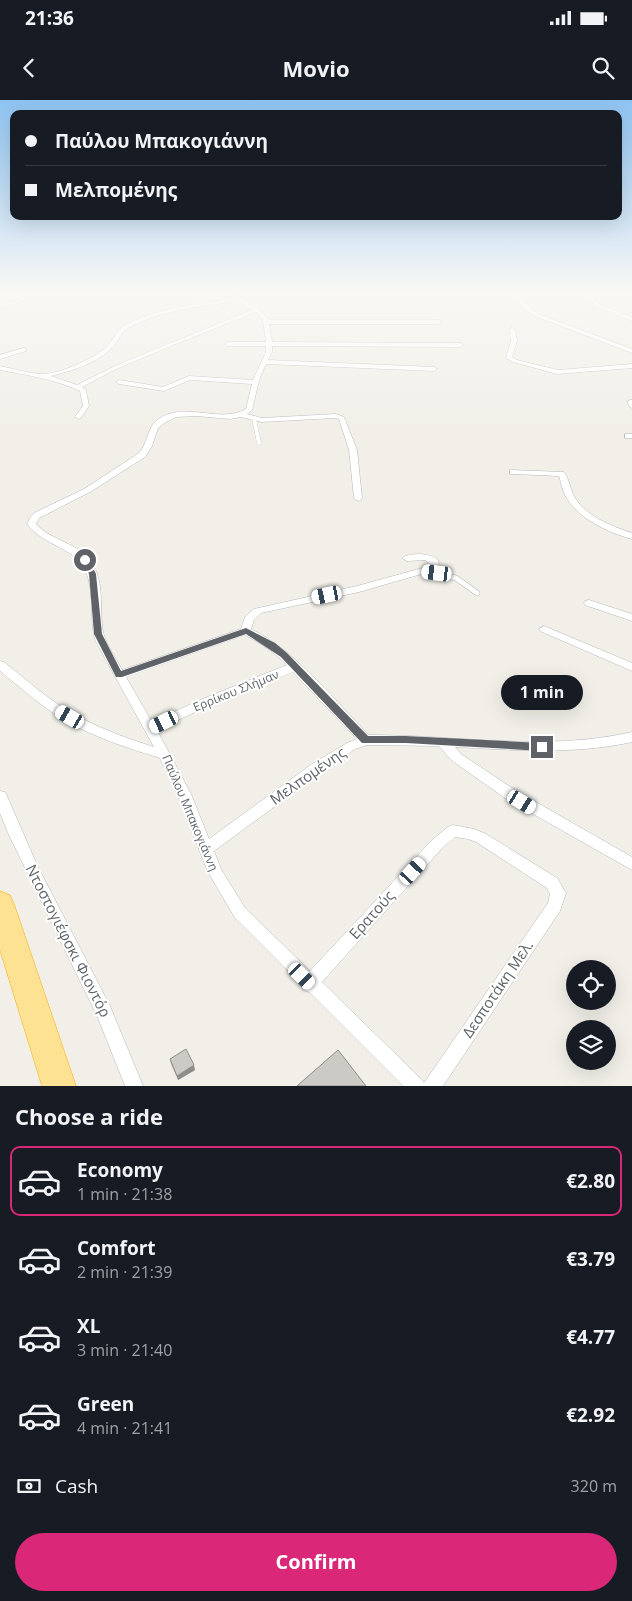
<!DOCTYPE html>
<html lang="en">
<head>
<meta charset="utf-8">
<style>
  body { margin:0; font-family:"Open Sans",sans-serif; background:#20242c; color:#f1f3f6; height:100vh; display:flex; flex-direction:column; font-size:19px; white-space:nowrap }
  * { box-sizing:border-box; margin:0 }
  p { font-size:16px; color:#9ea1a6 }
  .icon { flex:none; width:28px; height:28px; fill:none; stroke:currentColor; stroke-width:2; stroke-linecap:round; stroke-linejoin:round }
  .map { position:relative; height:986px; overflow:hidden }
  .details { display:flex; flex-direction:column; background:#171b24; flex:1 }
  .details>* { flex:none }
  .banner { position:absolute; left:10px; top:10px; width:612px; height:110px; border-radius:10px; box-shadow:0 5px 20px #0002; display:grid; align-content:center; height:110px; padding:0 15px; background:#171b24 }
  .controls { position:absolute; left:566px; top:860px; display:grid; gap:10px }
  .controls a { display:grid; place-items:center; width:50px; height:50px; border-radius:50%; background:#171b24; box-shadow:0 5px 20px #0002; font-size:25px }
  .end { position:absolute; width:22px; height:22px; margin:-11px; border:6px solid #5f6368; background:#fff; box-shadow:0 0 0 2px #fff }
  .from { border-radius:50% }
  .bubble { position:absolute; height:35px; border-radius:18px; background:#171b24; box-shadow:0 5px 20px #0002; font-size:16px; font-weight:700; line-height:35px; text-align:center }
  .car { position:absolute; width:15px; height:30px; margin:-15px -8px; border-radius:6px; box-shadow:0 0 4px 1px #0007; background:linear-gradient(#fff 24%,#345 0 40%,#fff 0 76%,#345 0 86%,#fff 0) }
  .banner b { display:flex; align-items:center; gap:18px; height:48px; font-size:19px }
  .banner b+b { border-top:1px solid #363941 }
  .banner i { width:12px; height:12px; background:#f1f3f6 }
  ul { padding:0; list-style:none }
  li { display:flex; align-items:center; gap:15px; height:70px; margin:0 10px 8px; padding:0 5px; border:2px solid transparent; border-radius:10px }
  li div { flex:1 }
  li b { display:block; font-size:19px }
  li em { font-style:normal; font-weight:700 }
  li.selected { border-color:#db2777 }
  li>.icon { width:45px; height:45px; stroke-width:1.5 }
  h2 { padding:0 15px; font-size:22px; line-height:60px }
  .pay { display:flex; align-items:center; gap:12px; height:55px; padding:0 15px; font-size:19px }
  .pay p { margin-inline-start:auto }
  .action { display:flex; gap:10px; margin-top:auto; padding:10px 15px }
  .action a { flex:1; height:58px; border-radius:30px; background:#db2777; color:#fff; font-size:20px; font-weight:700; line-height:58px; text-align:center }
  .status { display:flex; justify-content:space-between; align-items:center; height:35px; padding:0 25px; background:#171b24; direction:ltr }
  .status svg { height:14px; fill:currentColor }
  header { display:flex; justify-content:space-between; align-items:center; height:65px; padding:0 15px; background:#171b24; font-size:22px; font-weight:700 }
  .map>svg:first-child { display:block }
</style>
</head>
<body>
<div class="status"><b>21:36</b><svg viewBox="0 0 49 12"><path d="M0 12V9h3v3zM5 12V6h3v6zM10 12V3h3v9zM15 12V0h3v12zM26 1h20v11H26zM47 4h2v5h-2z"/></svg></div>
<header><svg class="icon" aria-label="back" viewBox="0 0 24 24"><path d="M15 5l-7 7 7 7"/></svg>Movio<svg class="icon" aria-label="search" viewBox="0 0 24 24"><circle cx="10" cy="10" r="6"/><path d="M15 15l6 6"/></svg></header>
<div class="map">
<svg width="632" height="986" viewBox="0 0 632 986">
  <rect width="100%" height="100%" fill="#f1efe8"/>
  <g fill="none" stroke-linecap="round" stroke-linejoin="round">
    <g stroke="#b5b8bc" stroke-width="4">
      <polyline id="service-far2" points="119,266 174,243"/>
    </g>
    <g stroke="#b5b8bc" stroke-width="4.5">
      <polyline id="service-far1" points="254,319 259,343"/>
    </g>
    <g stroke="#b5b8bc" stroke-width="6">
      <polyline id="service" points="423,472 456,478 477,493"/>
    </g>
    <g stroke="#b5b8bc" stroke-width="1">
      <g id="minor">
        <polygon points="22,193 26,193 27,198 20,203 0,207 0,203 16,201 21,197"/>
        <path d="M228 193C240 193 263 211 269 220H439L442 222 439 224H269L272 242 460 243 463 245 460 247 272 246V252L268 260 434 267 437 269 434 271 266 264 260 277 252 310 247 314 262 318 336 314 344 317 357 350 362 398 361 400 358 401 354 398 349 350 339 319 335 318 262 322 241 317 230 319 197 316 176 317 166 322 158 328 152 346 145 357 90 392 39 418 36 424C51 441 80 443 92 463 105 484 99 509 103 532 106 545 116 558 122 570L241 529 245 517 254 509 357 486 426 467 429 463 425 460 407 461 402 458C411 452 430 453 438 460L439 464 432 471 359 492 261 513 254 520 251 529C296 551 334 600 369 635 456 635 546 652 632 632V642C573 655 514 650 455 647L461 654 515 690 632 757V770L505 698 451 660 439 646 367 645 355 649 322 672 214 751 221 769 245 808 310 871 432 740 448 727 453 725 474 729 486 734 557 778 566 793 560 811 443 986H403L309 892 303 890 301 884 235 818 208 772 177 694 160 658C127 648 94 637 64 620 41 606 21 588 0 571V561L4 562C26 580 48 599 72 613 98 628 126 638 154 647L95 540C88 513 99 471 71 454 56 444 38 439 27 424L31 416 36 412 84 389 139 353C147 344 147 331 155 322 181 298 218 325 246 309L252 284 190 280 164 291 119 284 116 282 119 280 163 287 189 276 253 280 266 252V246H228L225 244 228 242H266L263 220 256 212 176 244 171 243 252 210 238 201C202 207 163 209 130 227 120 232 118 243 110 250 94 264 71 271 51 276L77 285 117 265 122 266 82 287 86 290 89 306 81 318 79 319 75 317 83 306 80 291C54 279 27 275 0 270V266C14 269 28 273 41 274 58 275 92 259 104 249 114 241 116 229 127 224 161 207 198 204 235 198ZM245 535C261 543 275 553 287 565L200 600 152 622 126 577ZM293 572 357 639 347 643 312 664 209 739 191 694 157 630 208 606ZM455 737 468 739 476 742 547 788 550 794 548 803 424 983 422 980 322 882 442 748Z"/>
        <polygon points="511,193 516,193 531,209 541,215 632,249 632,253 537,217 527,211"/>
        <polygon points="584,193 589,193 599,204 632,217 632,221 595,206"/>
        <polygon points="512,228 515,230 517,241 512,257 517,260 558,270 632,264 632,268 557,274 513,262 506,258 511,241 509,230"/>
        <polygon points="24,248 26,249 26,251 0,259 0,255"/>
        <polygon points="630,300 632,300 632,308 630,307 627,302"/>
        <rect x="625" y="334" width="7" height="4"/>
        <path d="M510 370 564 372C569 379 570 387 573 394 584 416 611 426 632 433V439C607 432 578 419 565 395 562 389 561 382 559 376L513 374H510Z"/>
        <polygon points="589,500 632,514 632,521 585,505 584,503 585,501"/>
        <polygon points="544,526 632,563 632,571 540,531 539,529"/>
        <polygon points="0,691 5,692 7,696 37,765 110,906 143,986 125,986 98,918 8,733 0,713"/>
      </g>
    </g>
    <g stroke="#f9ab00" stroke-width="1">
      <polygon id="motorway" points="0,791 10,795 14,804 76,986 42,986 0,850"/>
    </g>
    <use href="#service-far2" stroke="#fff" stroke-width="3"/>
    <use href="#service-far1" stroke="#fff" stroke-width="4"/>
    <use href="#service" stroke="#fff" stroke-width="5"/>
    <use href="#minor" fill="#fff" fill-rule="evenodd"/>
    <use href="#motorway" fill="#fde293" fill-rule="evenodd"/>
  </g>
  <polygon fill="#afaea9" points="170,959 195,970 178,980 171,964"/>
  <polygon fill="#8f8d8a" points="194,965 195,970 178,980 177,976"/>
  <g fill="#cccac5" stroke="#8f8d8a">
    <polygon points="186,949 194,965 177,976 170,959"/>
    <polygon points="338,950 366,986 297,986"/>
  </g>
  <linearGradient id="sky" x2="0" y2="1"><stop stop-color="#8fc3f1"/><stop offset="0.58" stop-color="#f9f8f5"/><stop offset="1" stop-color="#f9f8f5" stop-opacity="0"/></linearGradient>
  <rect width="632" height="331" fill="url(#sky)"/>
  <polygon fill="#5f6368" points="82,458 88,458 96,474 102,534 121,571 246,528 275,543 287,553 368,636 406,636 542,643 547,647 542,651 406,643 362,643 281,557 246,534 122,577 116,577 94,534 89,474 81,460"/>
  <g text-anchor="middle" stroke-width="4" stroke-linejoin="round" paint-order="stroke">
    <g font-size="12" fill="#5f6368" stroke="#fff">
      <text transform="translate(236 591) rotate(-22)" y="4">Ερρίκου Σλήμαν</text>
      <text transform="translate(190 713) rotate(67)" y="4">Παύλου Μπακογιάννη</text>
    </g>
    <g font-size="15" fill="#5f6368" stroke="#fff">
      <text transform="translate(308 676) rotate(-35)" y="5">Μελπομένης</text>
      <text transform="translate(372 815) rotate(-48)" y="5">Ερατούς</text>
      <text transform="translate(68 841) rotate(63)" y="5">Ντοστογιέφσκι Φιοντόρ</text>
      <text transform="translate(498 889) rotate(-56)" y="5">Δεσποτάκη Μελ.</text>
    </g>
  </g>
</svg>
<div class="controls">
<a><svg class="icon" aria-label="locate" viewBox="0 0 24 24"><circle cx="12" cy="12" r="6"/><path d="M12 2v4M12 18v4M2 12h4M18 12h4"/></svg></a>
<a><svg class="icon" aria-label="layers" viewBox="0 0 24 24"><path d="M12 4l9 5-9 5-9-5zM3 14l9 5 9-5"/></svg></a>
</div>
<i class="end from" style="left:85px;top:460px"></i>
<i class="end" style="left:542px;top:647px"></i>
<div class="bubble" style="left:501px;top:575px;width:82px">1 min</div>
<i class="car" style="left:437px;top:473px;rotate:277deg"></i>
<i class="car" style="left:327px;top:495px;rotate:258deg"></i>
<i class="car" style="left:70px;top:617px;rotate:300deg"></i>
<i class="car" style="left:164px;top:622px;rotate:244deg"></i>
<i class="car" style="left:522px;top:702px;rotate:121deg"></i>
<i class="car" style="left:413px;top:771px;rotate:42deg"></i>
<i class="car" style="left:302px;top:876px;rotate:135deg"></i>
<div class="banner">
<b><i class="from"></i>Παύλου Μπακογιάννη</b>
<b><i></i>Μελπομένης</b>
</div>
</div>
<section class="details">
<h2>Choose a ride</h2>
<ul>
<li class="selected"><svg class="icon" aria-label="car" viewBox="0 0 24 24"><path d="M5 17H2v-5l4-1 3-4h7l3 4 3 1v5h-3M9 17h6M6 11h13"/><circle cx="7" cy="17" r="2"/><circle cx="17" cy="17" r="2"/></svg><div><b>Economy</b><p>1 min · 21:38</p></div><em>€2.80</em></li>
<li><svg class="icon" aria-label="car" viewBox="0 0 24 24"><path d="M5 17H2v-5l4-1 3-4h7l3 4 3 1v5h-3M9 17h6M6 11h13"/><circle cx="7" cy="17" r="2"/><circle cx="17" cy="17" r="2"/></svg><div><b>Comfort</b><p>2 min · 21:39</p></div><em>€3.79</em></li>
<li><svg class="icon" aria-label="car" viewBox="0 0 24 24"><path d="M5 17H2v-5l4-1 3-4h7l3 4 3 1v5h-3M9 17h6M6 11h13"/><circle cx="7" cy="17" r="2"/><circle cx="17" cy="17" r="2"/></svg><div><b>XL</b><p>3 min · 21:40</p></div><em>€4.77</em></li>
<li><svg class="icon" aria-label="car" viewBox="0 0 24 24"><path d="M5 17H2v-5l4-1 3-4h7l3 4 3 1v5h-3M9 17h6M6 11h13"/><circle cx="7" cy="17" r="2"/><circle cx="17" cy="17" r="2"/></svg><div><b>Green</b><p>4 min · 21:41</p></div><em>€2.92</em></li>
</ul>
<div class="pay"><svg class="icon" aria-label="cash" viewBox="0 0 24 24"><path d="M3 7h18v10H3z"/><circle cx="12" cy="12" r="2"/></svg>Cash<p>320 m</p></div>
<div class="action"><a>Confirm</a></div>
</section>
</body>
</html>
